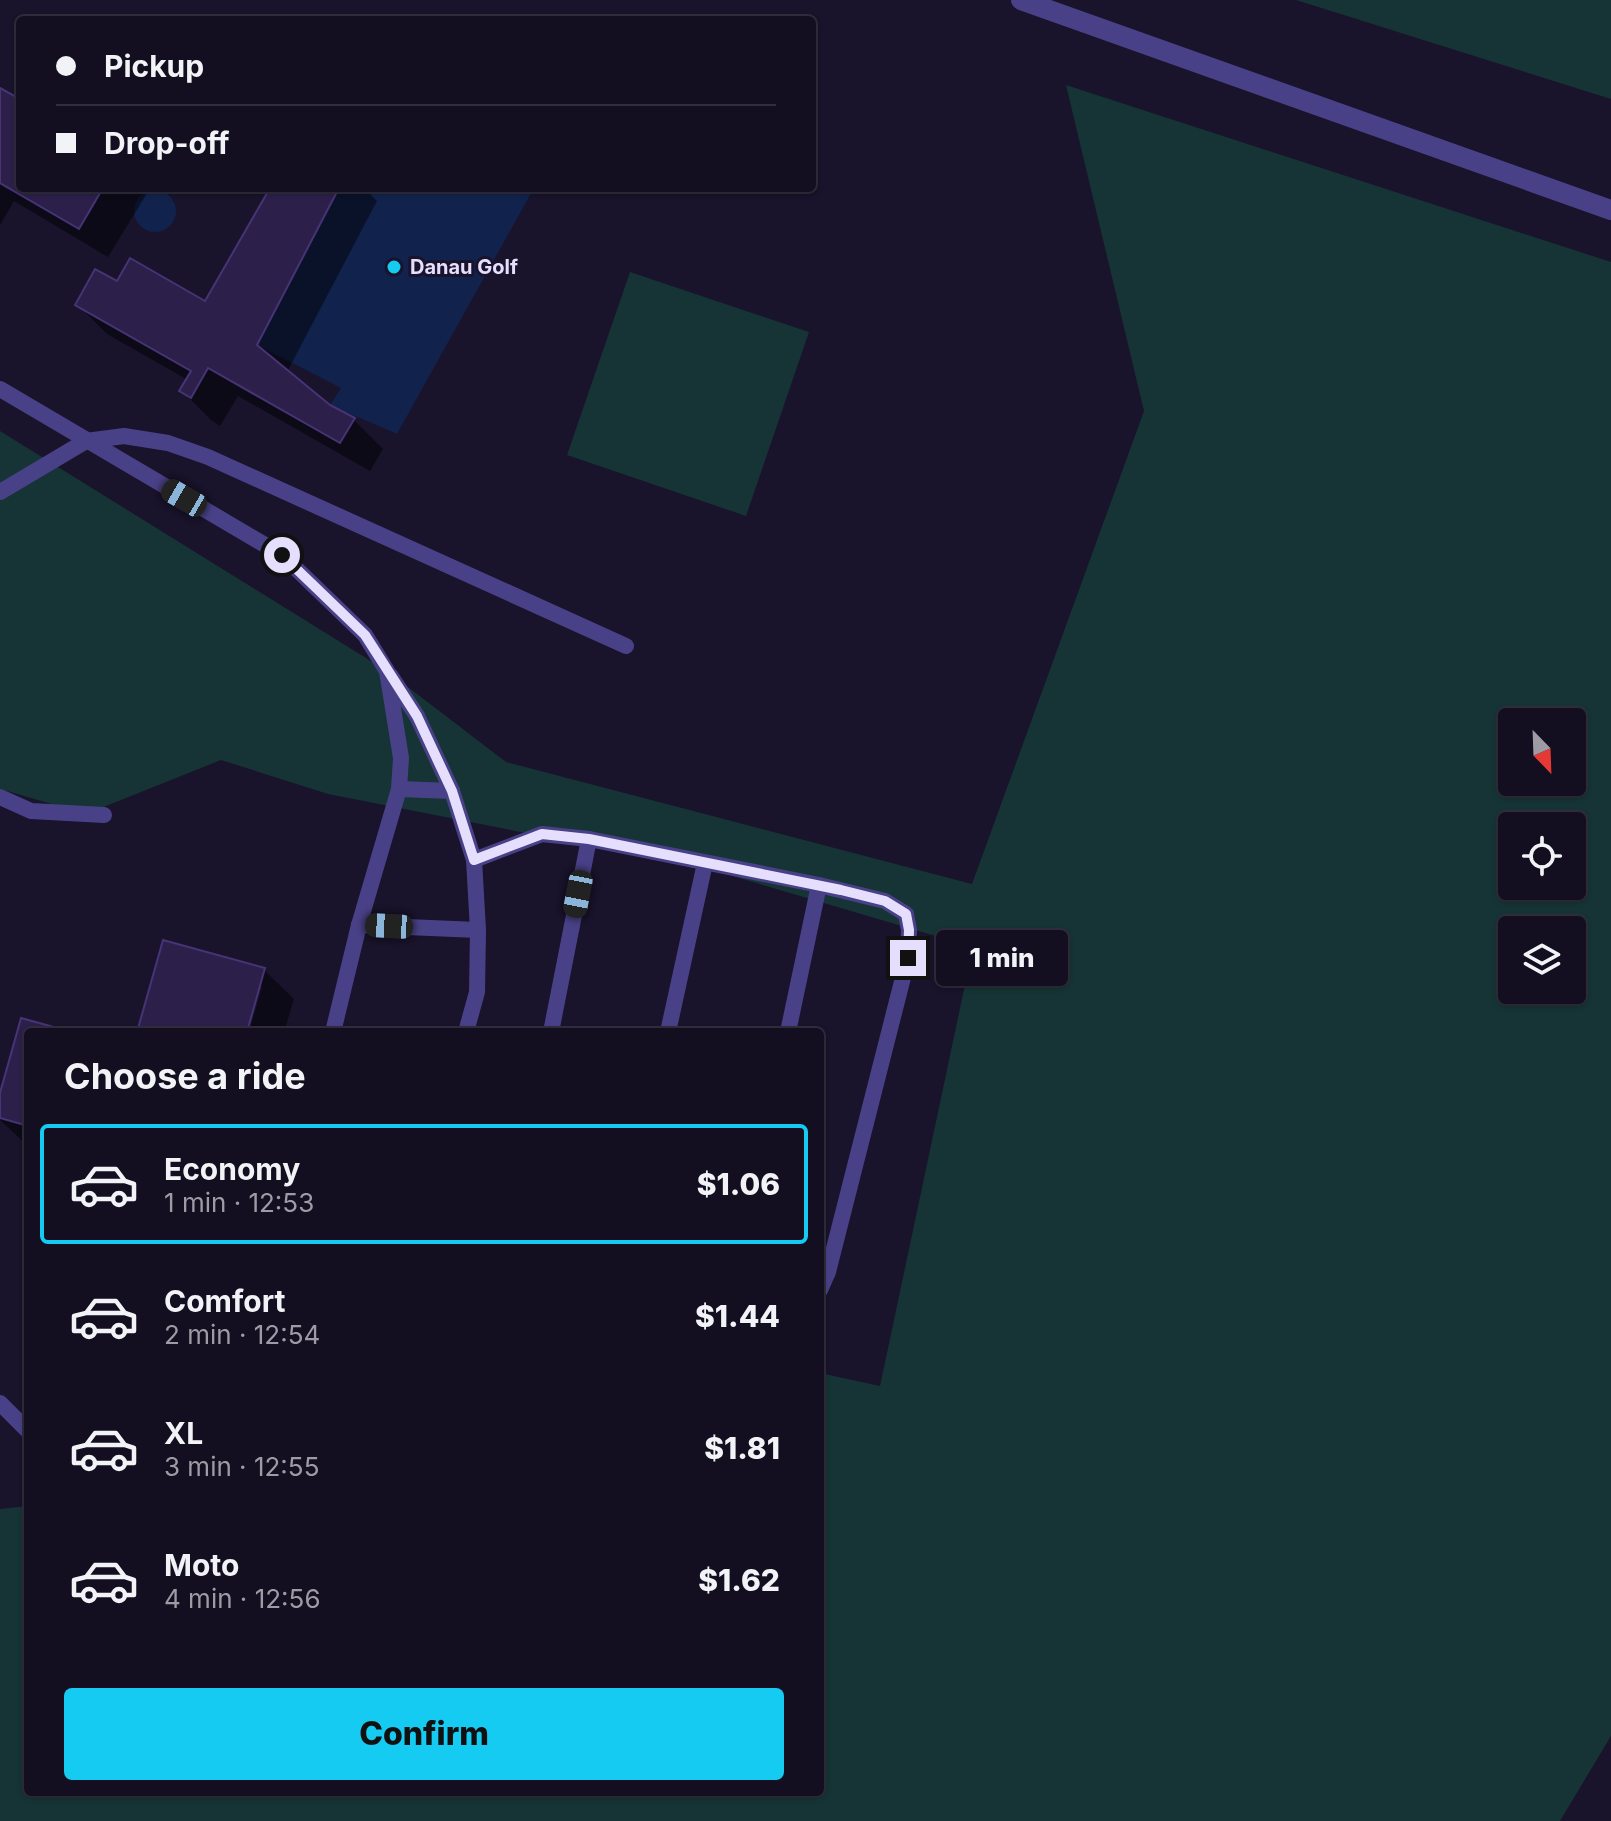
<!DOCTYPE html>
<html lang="en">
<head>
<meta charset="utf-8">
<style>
  body { margin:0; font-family:Inter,sans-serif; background:#201c2d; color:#f1f3f6; height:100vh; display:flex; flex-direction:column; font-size:30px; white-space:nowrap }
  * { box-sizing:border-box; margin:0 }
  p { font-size:26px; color:#9d9ca5 }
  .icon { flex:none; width:44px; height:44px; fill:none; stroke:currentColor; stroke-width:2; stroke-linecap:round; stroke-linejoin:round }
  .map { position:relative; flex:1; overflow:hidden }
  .side { position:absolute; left:24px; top:1028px; width:800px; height:768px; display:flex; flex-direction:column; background:#130e20; border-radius:8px; box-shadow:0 2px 6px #0004,0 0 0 2px #322e3e }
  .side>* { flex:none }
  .guide { position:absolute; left:16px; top:16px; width:800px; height:176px; border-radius:8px; box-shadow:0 2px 6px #0004,0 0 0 2px #322e3e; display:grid; align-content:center; height:176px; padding:0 40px; background:#130e20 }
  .needle { width:52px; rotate:157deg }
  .fabs { position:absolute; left:1498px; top:708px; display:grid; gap:16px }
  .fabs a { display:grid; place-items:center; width:88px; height:88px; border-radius:8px; background:#130e20; box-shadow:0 2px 6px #0004,0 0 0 2px #322e3e; font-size:40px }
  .end { position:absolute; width:36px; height:36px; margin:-18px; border:10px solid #e5dffd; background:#111; box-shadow:0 0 0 4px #111 }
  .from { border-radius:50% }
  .bubble { position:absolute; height:56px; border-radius:8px; background:#130e20; box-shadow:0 2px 6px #0004,0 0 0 2px #322e3e; font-size:26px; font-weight:800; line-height:56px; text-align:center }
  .car { position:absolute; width:24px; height:48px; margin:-24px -12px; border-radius:10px; box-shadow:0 0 6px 2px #0007; background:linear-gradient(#222 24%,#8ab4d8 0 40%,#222 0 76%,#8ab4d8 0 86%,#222 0) }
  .guide b { display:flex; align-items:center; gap:28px; height:76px; font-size:30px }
  .guide b+b { border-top:2px solid #322e3e }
  .guide i { width:20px; height:20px; background:#f1f3f6 }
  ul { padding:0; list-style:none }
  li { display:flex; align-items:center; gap:24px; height:120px; margin:0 16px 12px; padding:0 24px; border:4px solid transparent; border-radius:8px }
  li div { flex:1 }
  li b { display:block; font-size:30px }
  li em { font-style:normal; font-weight:800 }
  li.on { border-color:#16cbf2 }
  li>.icon { width:72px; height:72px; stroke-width:1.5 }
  h2 { padding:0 40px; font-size:36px; line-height:96px }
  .cta { display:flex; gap:16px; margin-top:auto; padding:16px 40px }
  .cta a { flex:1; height:92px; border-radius:8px; background:#16cbf2; color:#111; font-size:32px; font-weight:800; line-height:92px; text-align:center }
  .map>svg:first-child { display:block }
</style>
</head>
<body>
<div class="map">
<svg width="1611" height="1821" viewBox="0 0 1611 1821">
  <rect width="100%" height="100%" fill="#19132b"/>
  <g fill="#163435" fill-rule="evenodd">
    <polygon points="1296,0 1611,0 1611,99"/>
    <path d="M1066 85 1611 262V1736L1560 1821H0V1509L28 1506V1792H820V1373L880 1386 973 947 709 869 328 794 221 760 86 814 0 789V431L387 671 506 762 972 884 1144 411ZM1512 722H1572V782H1512ZM1512 826H1572V886H1512ZM1512 930H1572V990H1512Z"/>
    <polygon points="630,272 809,332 746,516 567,455"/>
  </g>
  <g fill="#11224c">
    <polygon points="339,188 534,188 397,434 330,405 341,388 257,345"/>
    <circle cx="155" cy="211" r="21"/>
  </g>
  <g fill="#0007">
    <polygon points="0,90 20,102 20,188 149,190 108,257 14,201 0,225"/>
    <polygon points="273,188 364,188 377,201 287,372 329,407 354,420 383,449 370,471 238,396 220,426 211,420 182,391 188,380 107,334 77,304 118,284 206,304"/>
    <polygon points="264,970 294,999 284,1032 249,1032 262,987 258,987 245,1032 139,1032"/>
    <polygon points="23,1020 65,1032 28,1032 28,1146 0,1120 0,1100"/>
  </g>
  <g fill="#2c204b" stroke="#463476" stroke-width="2">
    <polygon points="0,88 20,99 20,188 103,188 79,229 0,183"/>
    <polygon points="270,188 339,188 257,345 330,405 355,418 340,443 208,368 191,398 179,391 191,371 75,305 95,269 117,281 130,258 205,301"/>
    <polygon points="163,940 265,968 247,1032 137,1032"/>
    <polygon points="21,1018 72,1032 28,1032 28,1126 0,1118 0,1093"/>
  </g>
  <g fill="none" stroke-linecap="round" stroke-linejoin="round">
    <g stroke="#494187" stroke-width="16">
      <polyline points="0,389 282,555 365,635 387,671 401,758 399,789 359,925 333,1032"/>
      <polyline points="0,492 86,441 124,436 168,443 208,457 626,646"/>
      <polyline points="390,675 417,716 452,791 474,860 478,930"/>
      <polyline points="399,789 452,791"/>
      <polyline points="0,797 31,811 104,815"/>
      <polyline points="474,860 542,834 589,839 819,885 885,901 906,914 909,930 908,958 828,1272 820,1290"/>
      <polyline points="359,925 478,930 477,992 466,1032"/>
      <polyline points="551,1032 589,839"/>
      <polyline points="668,1032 705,863"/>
      <polyline points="788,1032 819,885"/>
      <polyline points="0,1403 28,1431"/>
    </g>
    <polyline stroke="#494187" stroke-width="20" points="1021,0 1611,210"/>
  </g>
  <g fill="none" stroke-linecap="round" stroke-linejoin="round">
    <polyline stroke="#e5dffd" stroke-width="10" points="282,555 365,635 417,716 452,791 474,860 542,834 589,839 841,890 885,901 906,914 909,930 908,958"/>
  </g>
  <circle fill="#16cbf2" stroke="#19132b" stroke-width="3" cx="394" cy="267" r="8"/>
  <g text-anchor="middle" stroke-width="6" stroke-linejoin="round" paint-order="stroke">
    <g font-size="20" font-weight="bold" fill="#e5dffd" stroke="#19132b" text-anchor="start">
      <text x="410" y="274">Danau Golf</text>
    </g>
  </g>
</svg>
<div class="fabs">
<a><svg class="needle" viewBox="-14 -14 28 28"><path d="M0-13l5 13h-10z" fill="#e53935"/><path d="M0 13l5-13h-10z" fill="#9d9ca5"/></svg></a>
<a><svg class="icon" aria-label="locate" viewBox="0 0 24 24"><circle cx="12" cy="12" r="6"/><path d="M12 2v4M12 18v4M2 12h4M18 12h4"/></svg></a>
<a><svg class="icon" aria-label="layers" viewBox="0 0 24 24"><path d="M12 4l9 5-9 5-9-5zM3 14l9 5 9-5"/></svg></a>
</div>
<i class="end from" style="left:282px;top:555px"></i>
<i class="end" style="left:908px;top:958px"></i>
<div class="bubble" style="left:936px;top:930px;width:132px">1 min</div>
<i class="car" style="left:184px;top:498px;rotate:300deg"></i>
<i class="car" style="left:578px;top:894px;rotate:191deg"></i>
<i class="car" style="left:389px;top:926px;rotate:273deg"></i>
<div class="guide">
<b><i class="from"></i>Pickup</b>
<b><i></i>Drop-off</b>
</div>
<section class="side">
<h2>Choose a ride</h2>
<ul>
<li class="on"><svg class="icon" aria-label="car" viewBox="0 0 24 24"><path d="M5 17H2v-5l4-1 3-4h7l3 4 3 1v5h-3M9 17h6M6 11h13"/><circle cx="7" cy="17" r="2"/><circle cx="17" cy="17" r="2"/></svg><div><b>Economy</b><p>1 min · 12:53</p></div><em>$1.06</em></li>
<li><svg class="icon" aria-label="car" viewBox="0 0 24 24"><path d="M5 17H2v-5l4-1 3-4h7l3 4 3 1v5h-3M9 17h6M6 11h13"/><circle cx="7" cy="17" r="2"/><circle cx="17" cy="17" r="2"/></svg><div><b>Comfort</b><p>2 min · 12:54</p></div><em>$1.44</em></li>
<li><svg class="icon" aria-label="car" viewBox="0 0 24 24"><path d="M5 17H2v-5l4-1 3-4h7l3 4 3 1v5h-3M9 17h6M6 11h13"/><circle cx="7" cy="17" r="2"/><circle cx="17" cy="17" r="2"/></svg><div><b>XL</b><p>3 min · 12:55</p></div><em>$1.81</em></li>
<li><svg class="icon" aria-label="car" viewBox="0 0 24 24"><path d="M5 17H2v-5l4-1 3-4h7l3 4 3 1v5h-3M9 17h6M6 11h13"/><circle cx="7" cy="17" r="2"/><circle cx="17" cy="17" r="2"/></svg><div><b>Moto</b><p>4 min · 12:56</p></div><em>$1.62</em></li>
</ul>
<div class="cta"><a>Confirm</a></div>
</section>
</div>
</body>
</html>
